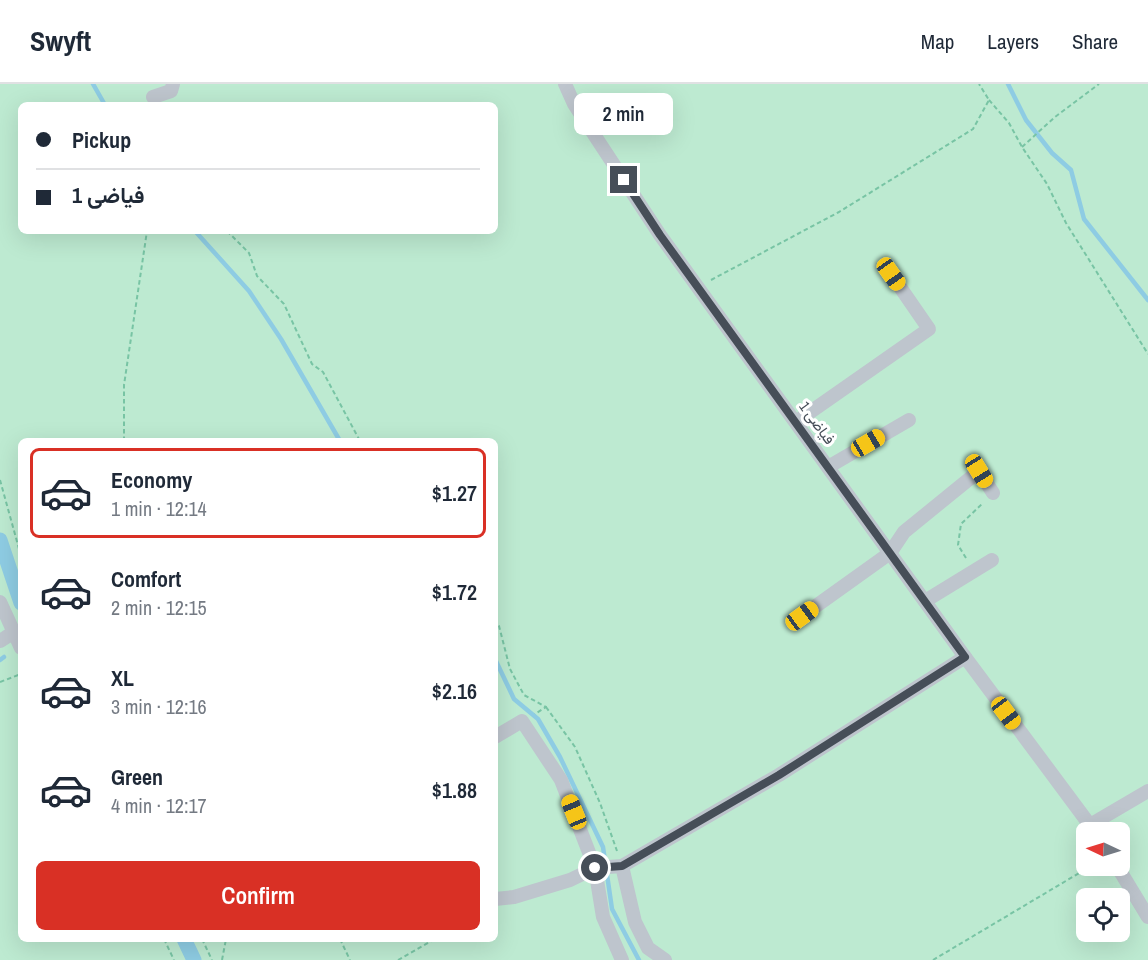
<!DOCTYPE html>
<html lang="en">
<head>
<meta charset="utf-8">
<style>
  body { margin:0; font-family:"Archivo Narrow",Vazirmatn,sans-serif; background:#f2f2f3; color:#1f2937; height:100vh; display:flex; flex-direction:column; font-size:22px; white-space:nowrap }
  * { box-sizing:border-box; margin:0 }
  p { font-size:20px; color:#747a83 }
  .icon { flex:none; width:33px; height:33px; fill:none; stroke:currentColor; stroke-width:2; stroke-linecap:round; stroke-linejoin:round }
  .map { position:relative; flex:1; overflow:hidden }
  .details { position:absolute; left:18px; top:354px; width:480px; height:504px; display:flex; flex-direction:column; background:#fff; border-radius:9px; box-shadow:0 6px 24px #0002 }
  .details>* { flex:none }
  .top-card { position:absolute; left:18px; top:18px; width:480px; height:132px; border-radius:9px; box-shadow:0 6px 24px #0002; display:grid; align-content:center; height:132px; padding:0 18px; background:#fff }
  .needle { width:39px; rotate:274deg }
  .controls { position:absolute; left:1076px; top:738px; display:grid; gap:12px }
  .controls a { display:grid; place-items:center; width:54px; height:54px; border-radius:9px; background:#fff; box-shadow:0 6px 24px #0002; font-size:30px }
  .end { position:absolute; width:27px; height:27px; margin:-14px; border:8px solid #464e58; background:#fff; box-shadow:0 0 0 3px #fff }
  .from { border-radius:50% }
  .bubble { position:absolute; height:42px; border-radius:9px; background:#fff; box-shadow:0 6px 24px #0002; font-size:20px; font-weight:600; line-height:42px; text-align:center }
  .car { position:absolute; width:18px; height:36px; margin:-18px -9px; border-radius:8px; box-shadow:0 0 4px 2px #0007; background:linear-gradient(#f5c518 24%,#345 0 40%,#f5c518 0 76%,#345 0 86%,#f5c518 0) }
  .top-card b { display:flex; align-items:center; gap:21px; height:57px; font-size:22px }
  .top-card b+b { border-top:2px solid #e0e1e3 }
  .top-card i { width:15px; height:15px; background:#1f2937 }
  ul { padding:10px 0 0; list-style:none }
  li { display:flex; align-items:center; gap:18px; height:90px; margin:0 12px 9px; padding:0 6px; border:3px solid transparent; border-radius:9px }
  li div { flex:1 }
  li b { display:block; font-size:22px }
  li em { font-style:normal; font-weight:600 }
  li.current { border-color:#d93025 }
  li>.icon { width:54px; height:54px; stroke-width:1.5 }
  .primary-button { display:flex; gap:12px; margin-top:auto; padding:12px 18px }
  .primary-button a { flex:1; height:69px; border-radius:9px; background:#d93025; color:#fff; font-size:24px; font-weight:600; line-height:69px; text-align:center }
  header { display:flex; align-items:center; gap:36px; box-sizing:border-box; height:84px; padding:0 30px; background:#fff; border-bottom:2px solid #e0e1e3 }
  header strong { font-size:28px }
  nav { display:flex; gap:33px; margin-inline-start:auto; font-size:21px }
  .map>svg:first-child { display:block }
</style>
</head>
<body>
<header>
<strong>Swyft</strong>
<nav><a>Map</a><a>Layers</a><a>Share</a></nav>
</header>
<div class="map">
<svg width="1148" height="876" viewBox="0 0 1148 876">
  <rect width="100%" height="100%" fill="#efecec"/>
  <path fill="#bdead1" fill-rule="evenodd" d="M0 0H1148V876H0ZM21 21H495V147H21ZM21 357H495V855H21ZM1086 748H1119V782H1086ZM1086 814H1119V848H1086Z"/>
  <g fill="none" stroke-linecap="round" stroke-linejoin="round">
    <g stroke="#8ecce3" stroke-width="4.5">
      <polyline points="93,0 105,21"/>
      <polyline points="1008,0 1026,36 1052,69 1071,86 1084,135 1148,216"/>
      <polyline points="195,147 249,207 281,255 340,357"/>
      <polyline points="495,575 514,615 538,635 560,673 603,763 612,825 639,876"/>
      <polyline points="0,576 4,573"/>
    </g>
    <g stroke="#8ecce3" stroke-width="15">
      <polyline points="0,456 21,519"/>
      <polyline points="184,855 194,876"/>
    </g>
    <g stroke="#78c4a4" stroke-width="2" stroke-dasharray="4.5 3" stroke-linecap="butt">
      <polyline points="989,16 1009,39 1022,63 1047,100 1066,139 1148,270"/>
      <polyline points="1022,63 1055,33 1099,0"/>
      <polyline points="227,147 249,169 257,192 284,220 312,280 323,288 360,357"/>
      <polyline points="711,196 839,128 973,45 989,16 979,0"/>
      <polyline points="124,357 124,301 147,147"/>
      <polyline points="0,396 21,472"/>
      <polyline points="966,474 958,461 961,440 983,419"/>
      <polyline points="495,535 499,542 510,585 524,611 546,623 535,630"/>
      <polyline points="0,598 21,590"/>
      <polyline points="546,623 575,663 600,719 617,767"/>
      <polyline points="164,855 174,876"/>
      <polyline points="202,855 212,876"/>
      <polyline points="340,855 350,876"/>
      <polyline points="222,876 226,855"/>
      <polyline points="398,876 435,855"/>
      <polyline points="933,876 1091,782"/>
    </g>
    <g stroke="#bec5cd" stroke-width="14">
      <polyline points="565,0 574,20 660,151 965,573 1095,748"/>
      <polyline points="153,13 171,7 173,0"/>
      <polyline points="796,338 929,245 891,190"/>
      <polyline points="828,383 909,336"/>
      <polyline points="925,517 992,476"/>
      <polyline points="0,518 21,564"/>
      <polyline points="802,532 890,469 904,448 979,387 993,409"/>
      <polyline points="0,557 14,548"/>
      <polyline points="495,653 522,637 561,696 595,784 603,833 622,876"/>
      <polyline points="1090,741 1148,707"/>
      <polyline points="622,782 635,838 648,864 665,876"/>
      <polyline points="1117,782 1148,833"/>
      <polyline points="495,815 514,813 570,796 595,784 622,782 779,691 965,573"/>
    </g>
  </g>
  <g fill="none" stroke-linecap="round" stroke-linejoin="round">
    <polyline stroke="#464e58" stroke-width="8" points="595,784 622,782 779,691 965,573 660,151 624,96"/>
  </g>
  <g text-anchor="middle" stroke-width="6" stroke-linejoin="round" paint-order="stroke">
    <g font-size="15" fill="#464e58" stroke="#fff">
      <text transform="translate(817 339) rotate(54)" y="5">فیاضی 1</text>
    </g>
  </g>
</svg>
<div class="controls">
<a><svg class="needle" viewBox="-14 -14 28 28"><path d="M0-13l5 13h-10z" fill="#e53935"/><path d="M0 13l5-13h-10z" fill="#747a83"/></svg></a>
<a><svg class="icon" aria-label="locate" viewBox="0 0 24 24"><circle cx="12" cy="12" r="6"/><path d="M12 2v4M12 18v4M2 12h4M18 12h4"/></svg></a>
</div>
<i class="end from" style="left:595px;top:784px"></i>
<i class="end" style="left:624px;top:96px"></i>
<div class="bubble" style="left:574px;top:9px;width:99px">2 min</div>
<i class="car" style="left:891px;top:190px;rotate:145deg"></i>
<i class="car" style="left:868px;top:359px;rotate:60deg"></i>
<i class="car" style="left:979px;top:387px;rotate:148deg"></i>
<i class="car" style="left:802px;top:532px;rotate:54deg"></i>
<i class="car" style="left:1006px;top:629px;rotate:143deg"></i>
<i class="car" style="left:574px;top:728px;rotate:338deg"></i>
<div class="top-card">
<b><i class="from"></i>Pickup</b>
<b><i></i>فیاضی 1</b>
</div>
<section class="details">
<ul>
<li class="current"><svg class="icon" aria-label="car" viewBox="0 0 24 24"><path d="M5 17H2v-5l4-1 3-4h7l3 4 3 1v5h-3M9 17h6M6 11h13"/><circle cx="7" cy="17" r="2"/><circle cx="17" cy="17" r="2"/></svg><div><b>Economy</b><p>1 min · 12:14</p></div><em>$1.27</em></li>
<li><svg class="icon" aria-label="car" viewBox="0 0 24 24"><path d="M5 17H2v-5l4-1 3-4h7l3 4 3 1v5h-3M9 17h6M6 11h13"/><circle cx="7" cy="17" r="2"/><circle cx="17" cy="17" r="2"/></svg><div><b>Comfort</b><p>2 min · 12:15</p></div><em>$1.72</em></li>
<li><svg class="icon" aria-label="car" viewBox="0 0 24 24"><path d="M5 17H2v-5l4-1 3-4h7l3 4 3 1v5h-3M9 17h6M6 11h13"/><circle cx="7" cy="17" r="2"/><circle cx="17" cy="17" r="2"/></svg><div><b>XL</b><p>3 min · 12:16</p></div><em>$2.16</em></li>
<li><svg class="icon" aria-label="car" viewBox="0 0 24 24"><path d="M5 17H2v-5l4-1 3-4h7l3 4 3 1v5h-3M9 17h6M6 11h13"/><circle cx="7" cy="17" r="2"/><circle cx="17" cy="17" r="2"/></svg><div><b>Green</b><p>4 min · 12:17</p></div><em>$1.88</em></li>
</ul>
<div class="primary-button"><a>Confirm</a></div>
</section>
</div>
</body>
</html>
